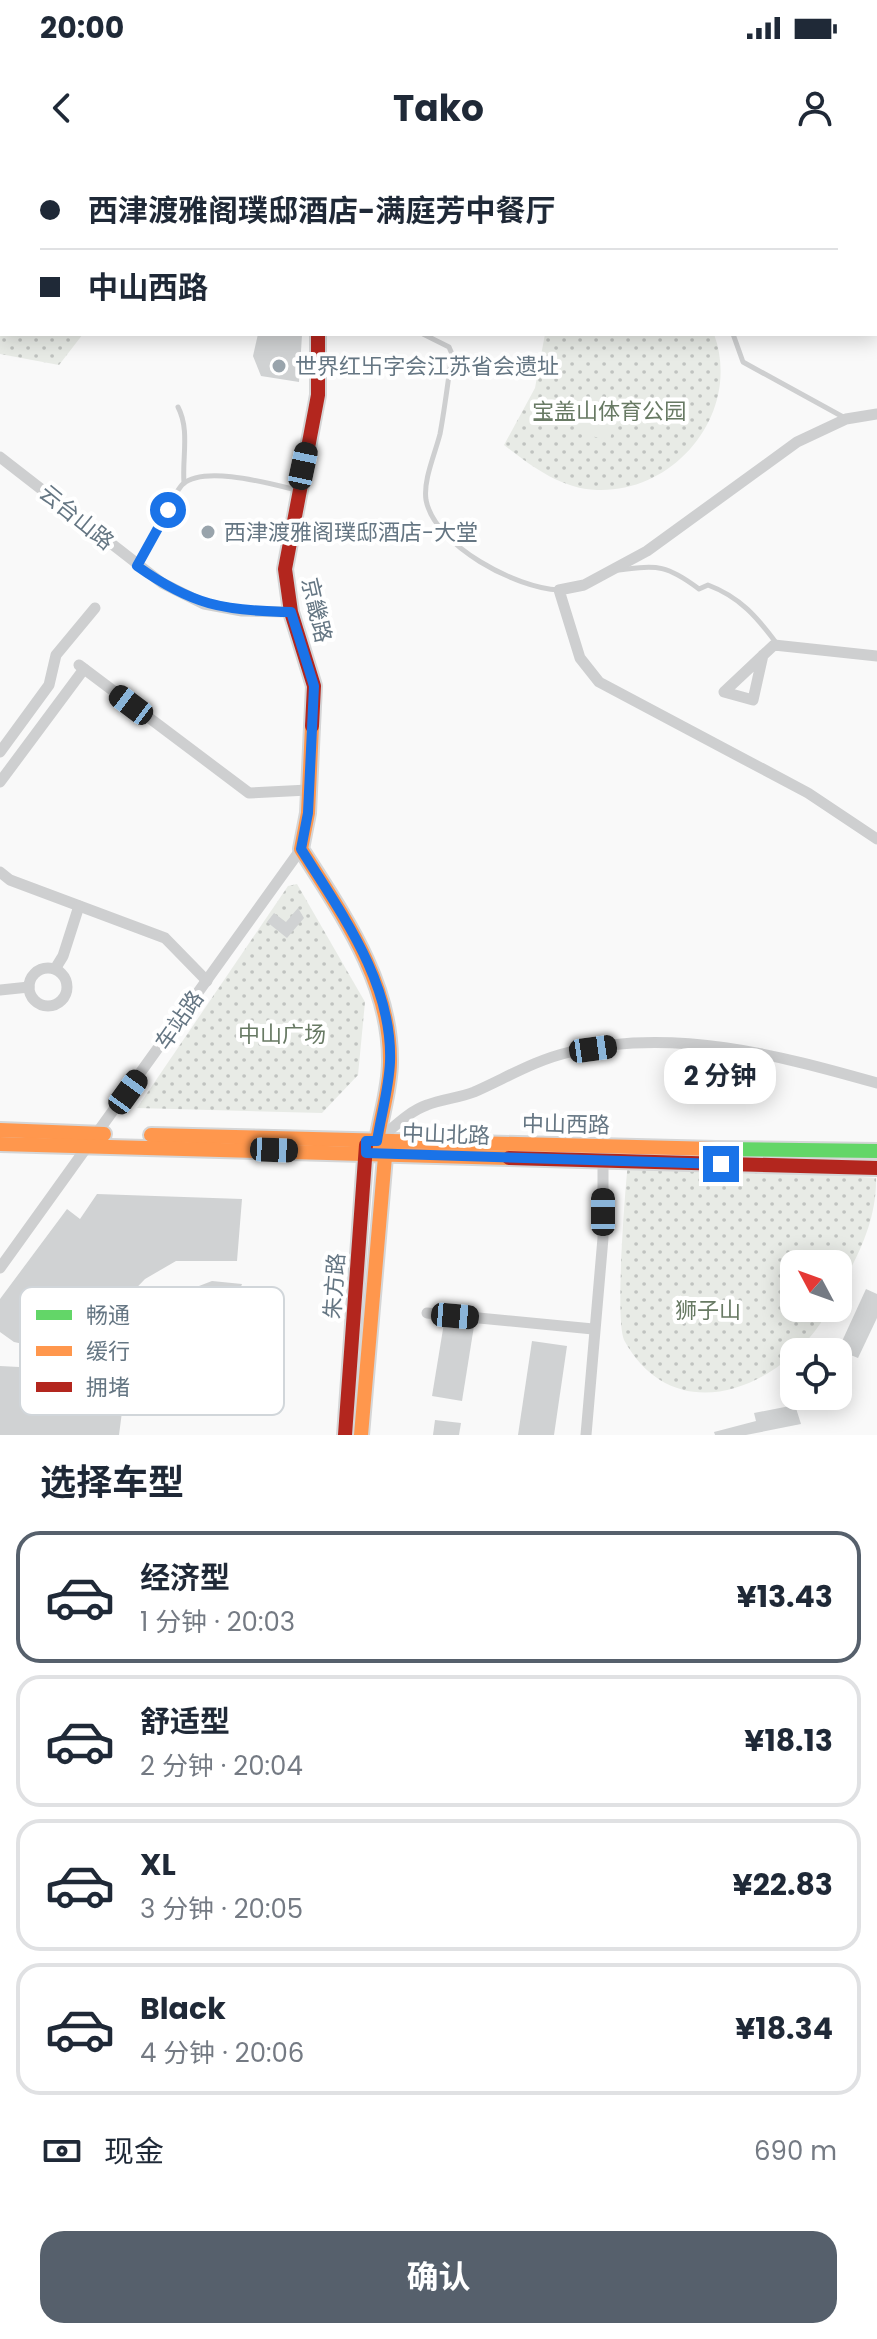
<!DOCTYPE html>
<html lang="zh">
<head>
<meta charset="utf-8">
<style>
  body { margin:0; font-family:Poppins,"Noto Sans SC",sans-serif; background:#f6f6f7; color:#1f2937; height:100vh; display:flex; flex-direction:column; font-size:30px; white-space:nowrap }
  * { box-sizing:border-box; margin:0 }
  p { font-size:26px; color:#747a83 }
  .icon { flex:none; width:44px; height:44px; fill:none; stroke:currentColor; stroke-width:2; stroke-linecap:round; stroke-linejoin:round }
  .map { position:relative; height:1275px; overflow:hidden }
  .side { display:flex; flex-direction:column; background:#fff; flex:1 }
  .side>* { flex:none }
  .guide { position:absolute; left:0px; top:0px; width:878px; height:176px; box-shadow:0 4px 20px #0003; display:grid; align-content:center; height:176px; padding:0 40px; background:#fff }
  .needle { width:52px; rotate:311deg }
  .buttons { position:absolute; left:780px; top:1090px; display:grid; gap:16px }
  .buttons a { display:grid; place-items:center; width:72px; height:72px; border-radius:16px; background:#fff; box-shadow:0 4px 20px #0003; font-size:40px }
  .end { position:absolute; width:36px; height:36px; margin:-18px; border:10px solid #1a73e8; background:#fff; box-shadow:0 0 0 4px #fff }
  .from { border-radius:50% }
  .bubble { position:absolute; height:56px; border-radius:24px; background:#fff; box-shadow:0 4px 20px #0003; font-size:26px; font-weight:700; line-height:56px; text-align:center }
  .car { position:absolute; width:24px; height:48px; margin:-24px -12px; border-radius:10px; box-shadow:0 0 6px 2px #0007; background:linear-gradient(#222 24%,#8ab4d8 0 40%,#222 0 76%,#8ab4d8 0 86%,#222 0) }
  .guide b { display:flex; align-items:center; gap:28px; height:76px; font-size:30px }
  .guide b+b { border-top:2px solid #e0e1e3 }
  .guide i { width:20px; height:20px; background:#1f2937 }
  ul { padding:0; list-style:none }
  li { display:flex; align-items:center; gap:24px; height:132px; margin:0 16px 12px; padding:0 24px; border:4px solid #e0e1e3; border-radius:24px }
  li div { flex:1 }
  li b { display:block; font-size:30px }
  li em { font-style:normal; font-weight:700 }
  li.active { border-color:#56606c }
  li>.icon { width:72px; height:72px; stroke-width:1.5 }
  h2 { padding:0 40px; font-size:36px; line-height:96px }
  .pay { display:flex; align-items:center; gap:20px; height:88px; padding:0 40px; font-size:30px }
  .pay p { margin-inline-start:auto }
  .cta { display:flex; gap:16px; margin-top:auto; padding:16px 40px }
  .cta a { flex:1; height:92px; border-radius:24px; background:#56606c; color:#fff; font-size:32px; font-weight:700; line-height:92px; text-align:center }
  .status { display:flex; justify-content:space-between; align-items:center; height:56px; padding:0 40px; background:#fff; direction:ltr }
  .status svg { height:22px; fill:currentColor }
  header { display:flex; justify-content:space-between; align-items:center; height:104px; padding:0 40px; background:#fff; font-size:36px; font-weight:700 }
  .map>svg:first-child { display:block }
</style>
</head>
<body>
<div class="status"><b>20:00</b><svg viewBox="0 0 49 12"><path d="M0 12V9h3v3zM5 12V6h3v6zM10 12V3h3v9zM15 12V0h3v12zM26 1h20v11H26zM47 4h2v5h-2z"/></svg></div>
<header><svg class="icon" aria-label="back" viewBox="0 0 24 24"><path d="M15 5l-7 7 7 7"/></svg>Tako<svg class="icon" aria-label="person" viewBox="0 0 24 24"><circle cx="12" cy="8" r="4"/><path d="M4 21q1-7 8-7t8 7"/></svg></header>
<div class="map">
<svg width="877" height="1275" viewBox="0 0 877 1275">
  <defs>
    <pattern id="grass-dots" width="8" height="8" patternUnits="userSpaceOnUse" patternTransform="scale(2)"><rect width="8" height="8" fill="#e8ebe6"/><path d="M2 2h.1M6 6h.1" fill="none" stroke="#c0c3c0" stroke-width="1.8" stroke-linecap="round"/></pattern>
  </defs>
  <rect width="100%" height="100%" fill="#f9f9f9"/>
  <g fill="url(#grass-dots)">
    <polygon points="0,0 141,0 2,2 2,174 83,174 59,205 0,194"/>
    <path d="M545 174H714C742 251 677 333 597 330 561 329 531 306 504 285L535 228Z"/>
    <polygon points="297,724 365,842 358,915 322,953 137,948 288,726"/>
    <path d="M628 1002 876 1018C877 1059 858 1098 838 1131V1104H794V1148H830C787 1227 676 1275 624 1180 615 1158 625 1032 628 1002Z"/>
  </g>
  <polygon fill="#e8ebe6" points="587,251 615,258 610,280 581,274"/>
  <g fill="#d0d2d3">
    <polygon points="258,174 302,175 299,222 261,216 253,196"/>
    <polygon points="298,748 304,758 287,778 267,762 274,753 286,762"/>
    <polygon points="97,1034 242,1039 237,1101 176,1101 145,1119 97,1169 37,1187 14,1182 0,1172 0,1139 67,1049 80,1059"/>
    <polygon points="212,1121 242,1124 232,1151 164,1245 123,1244 119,1275 0,1275 0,1206 115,1212 137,1170 165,1139"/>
    <polygon points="866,1129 877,1134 877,1158 858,1198 838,1190"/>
    <polygon points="444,1163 474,1166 462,1241 432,1236"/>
    <polygon points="532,1181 567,1186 554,1275 518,1275"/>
    <polygon points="838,1209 851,1214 833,1249 813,1236 838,1236"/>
    <polygon points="795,1245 801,1264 746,1275 715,1275 714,1272 756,1261 754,1253"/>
    <polygon points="435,1260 461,1263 459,1275 433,1275"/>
  </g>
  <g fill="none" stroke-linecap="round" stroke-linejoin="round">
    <g stroke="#d5d6d7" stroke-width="18">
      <polyline id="fast" points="716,989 877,991"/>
    </g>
    <g stroke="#d5d6d7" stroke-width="18">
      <g id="slow">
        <path d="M312 566 308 653 301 689C342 754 391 822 390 902 390 928 381 955 377 981"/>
        <polyline points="0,970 104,974"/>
        <polyline points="151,975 716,989"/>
        <polyline points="0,984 509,998"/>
        <polyline points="361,1275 386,985"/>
      </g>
    </g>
    <g stroke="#d5d6d7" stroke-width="18">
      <g id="jam">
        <polyline points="318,0 318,2"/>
        <polyline points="312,566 314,526 291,452 285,409 318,235 318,174"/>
        <polyline points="509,998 877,1008"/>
        <polyline points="345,1275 366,985"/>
      </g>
    </g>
    <g stroke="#cecfd0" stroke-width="5">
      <polyline points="335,0 336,2"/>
      <path d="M423 174 449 187 452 194C448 221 445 247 440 274 435 294 423 320 426 340 435 386 516 428 559 430"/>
      <polyline points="733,174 743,202 845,258"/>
      <path d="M178 247C190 270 182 297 184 323"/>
      <path d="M138 404C145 389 175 331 183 324 205 305 271 324 297 330"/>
      <path d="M619 410C659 405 667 405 699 429L708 425C740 437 757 457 777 484"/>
    </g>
    <g stroke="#cecfd0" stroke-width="11">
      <polyline points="877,254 846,259 797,282 647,391 584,425 559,430 580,498 599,522 808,633 877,679"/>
      <polyline points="0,297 162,423 204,444 242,451 291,452"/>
      <polyline points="763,495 753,540 724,532 774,485 877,496"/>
      <polyline points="79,505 249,633 308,630"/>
      <polyline points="0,592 49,525 56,495 95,448"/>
      <polyline points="0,622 84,509"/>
      <polyline points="0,712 10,720 165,778 207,821"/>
      <circle cx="48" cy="827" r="19"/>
      <polyline points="55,809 63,796 79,746"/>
      <polyline points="0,830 29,827"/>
      <path d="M377 981C392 969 409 951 427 945 442 939 459 938 474 932 506 918 535 900 570 892 673 867 778 895 877 923"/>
      <polyline points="0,1108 301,689"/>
      <polyline points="427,1153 593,1169"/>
      <polyline points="586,1275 603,1078 603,1001"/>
    </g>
    <use href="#fast" stroke="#63d668" stroke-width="14"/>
    <use href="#slow" stroke="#ff974d" stroke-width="14"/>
    <use href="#jam" stroke="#b3261e" stroke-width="14"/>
  </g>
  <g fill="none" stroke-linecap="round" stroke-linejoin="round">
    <path stroke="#1a73e8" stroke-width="10" d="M168 350 137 406C192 445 223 451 291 452L314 526 308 653 301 689C341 753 393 823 390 902 389 928 381 955 377 981H366V993L721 1004"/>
  </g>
  <g fill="#99a4ac" stroke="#fff" stroke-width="3">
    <circle cx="279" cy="206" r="8"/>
    <circle cx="208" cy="372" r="8"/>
  </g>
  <g text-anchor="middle" stroke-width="8" stroke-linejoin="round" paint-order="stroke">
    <g font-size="22" fill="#657683" stroke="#fff" text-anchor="start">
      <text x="295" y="214">世界红卐字会江苏省会遗址</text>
      <text x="224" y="380">西津渡雅阁璞邸酒店-大堂</text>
    </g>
    <g font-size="22" fill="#687a64" stroke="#fff">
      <text x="609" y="259">宝盖山体育公园</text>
      <text x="282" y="882">中山广场</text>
      <text x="708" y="1158">狮子山</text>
    </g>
    <g font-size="22" fill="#657683" stroke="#fff">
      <text transform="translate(77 357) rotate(39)" y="8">云台山路</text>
      <text transform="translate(317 450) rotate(77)" y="8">京畿路</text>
      <text transform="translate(179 860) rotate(-55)" y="8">车站路</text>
      <text transform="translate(566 964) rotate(1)" y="8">中山西路</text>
      <text transform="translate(446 974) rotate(2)" y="8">中山北路</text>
      <text transform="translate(334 1126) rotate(-86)" y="8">朱方路</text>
    </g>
  </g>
  <rect x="20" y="1127" width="264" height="128" rx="12" fill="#fff" stroke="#d1d6da" stroke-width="2"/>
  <rect x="36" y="1150" width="36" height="10" fill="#63d668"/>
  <rect x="36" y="1186" width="36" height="10" fill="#ff974d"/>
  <rect x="36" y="1222" width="36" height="10" fill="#b3261e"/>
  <g font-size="22" fill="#657683">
    <text x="86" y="1163">畅通</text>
    <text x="86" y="1199">缓行</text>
    <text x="86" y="1235">拥堵</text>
  </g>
</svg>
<div class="buttons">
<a><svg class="needle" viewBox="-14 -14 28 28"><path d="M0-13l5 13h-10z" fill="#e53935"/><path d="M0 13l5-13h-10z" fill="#747a83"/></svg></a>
<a><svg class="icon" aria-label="locate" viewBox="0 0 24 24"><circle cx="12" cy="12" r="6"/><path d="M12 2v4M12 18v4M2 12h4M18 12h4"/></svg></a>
</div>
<i class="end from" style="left:168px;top:350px"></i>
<i class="end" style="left:721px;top:1004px"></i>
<div class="bubble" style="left:664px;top:888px;width:112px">2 分钟</div>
<i class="car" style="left:303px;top:306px;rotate:12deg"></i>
<i class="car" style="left:131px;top:545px;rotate:307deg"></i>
<i class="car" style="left:593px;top:889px;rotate:82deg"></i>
<i class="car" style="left:128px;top:932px;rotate:36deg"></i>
<i class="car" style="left:274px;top:990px;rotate:92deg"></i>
<i class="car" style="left:603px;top:1052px;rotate:0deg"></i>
<i class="car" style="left:455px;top:1156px;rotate:95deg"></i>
<div class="guide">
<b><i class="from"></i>西津渡雅阁璞邸酒店-满庭芳中餐厅</b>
<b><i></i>中山西路</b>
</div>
</div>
<section class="side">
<h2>选择车型</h2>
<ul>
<li class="active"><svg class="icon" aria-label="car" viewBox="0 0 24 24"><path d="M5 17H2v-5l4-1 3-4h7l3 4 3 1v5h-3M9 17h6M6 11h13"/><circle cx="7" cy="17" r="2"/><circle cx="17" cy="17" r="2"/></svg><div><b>经济型</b><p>1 分钟 · 20:03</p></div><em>¥13.43</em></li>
<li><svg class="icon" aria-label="car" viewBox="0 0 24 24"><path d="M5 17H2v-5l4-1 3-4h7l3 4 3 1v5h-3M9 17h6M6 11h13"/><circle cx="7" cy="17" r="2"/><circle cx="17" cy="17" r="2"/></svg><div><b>舒适型</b><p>2 分钟 · 20:04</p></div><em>¥18.13</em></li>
<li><svg class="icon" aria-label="car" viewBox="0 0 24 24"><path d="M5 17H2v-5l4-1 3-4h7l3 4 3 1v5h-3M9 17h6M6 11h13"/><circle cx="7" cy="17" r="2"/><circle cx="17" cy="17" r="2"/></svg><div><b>XL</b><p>3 分钟 · 20:05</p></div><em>¥22.83</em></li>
<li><svg class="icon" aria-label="car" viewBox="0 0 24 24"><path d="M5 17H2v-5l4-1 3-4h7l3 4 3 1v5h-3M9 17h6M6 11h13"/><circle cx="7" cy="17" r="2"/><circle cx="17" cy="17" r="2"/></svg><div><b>Black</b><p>4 分钟 · 20:06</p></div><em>¥18.34</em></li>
</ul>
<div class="pay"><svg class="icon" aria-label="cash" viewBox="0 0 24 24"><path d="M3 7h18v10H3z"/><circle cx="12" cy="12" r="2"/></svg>现金<p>690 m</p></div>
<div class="cta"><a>确认</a></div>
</section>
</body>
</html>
